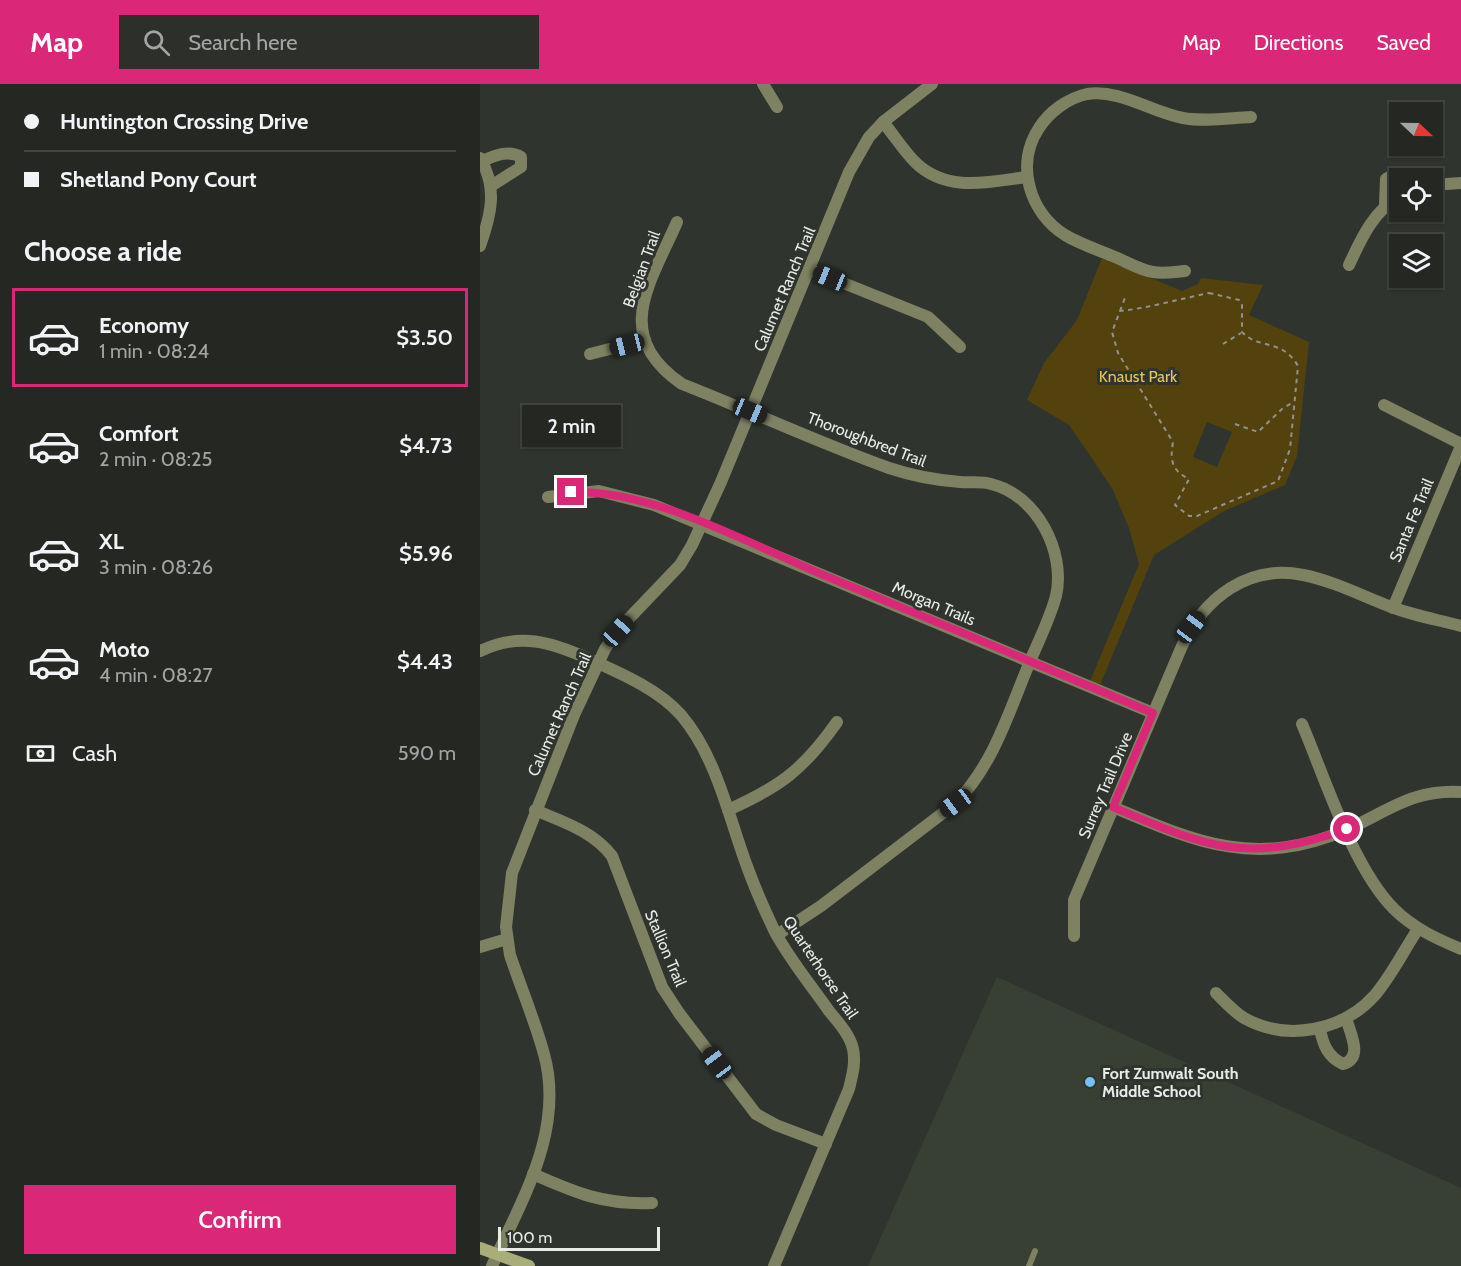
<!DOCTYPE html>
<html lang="en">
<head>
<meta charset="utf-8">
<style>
  body { margin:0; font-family:Cabin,sans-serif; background:#2c2f2a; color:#f1f3f6; height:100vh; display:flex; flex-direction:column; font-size:22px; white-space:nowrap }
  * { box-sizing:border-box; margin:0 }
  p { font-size:20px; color:#a3a5a5 }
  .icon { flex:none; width:33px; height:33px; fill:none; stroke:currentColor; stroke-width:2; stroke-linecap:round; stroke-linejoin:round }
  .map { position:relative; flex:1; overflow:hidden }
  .sheet { display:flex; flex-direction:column; background:#242722; width:480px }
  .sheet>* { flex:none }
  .top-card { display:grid; align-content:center; height:132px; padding:0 24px; background:#242722 }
  .needle { width:39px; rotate:112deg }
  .controls { position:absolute; left:909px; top:18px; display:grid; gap:12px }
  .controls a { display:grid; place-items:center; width:54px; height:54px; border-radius:0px; background:#242722; box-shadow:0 2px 4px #0004,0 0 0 2px #414440; font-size:30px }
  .scale { position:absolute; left:18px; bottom:15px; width:162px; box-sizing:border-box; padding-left:6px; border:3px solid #e8ebe7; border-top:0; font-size:16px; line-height:21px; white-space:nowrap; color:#e8ebe7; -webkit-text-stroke:4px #30342e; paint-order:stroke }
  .end { position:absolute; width:27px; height:27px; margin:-14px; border:8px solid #db2777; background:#fff; box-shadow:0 0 0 3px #fff }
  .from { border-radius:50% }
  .bubble { position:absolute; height:42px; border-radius:0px; background:#242722; box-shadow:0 2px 4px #0004,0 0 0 2px #414440; font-size:20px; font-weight:600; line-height:42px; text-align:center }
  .car { position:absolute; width:18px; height:36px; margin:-18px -9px; border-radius:8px; box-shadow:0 0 4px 2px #0007; background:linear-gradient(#222 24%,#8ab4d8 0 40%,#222 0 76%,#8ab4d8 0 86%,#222 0) }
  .top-card b { display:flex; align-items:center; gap:21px; height:57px; font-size:22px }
  .top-card b+b { border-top:2px solid #414440 }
  .top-card i { width:15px; height:15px; background:#f1f3f6 }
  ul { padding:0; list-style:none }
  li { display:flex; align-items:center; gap:18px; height:99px; margin:0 12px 9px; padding:0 12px; border:3px solid transparent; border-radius:0px }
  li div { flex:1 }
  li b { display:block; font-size:22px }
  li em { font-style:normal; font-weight:600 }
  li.selected { border-color:#db2777 }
  li>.icon { width:54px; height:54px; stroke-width:1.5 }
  h2 { padding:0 24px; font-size:27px; line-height:72px }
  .pay { display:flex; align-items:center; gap:15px; height:66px; padding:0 24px; font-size:22px }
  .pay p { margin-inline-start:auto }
  .cta { display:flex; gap:12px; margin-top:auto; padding:12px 24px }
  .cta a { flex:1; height:69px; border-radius:0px; background:#db2777; color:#fff; font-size:24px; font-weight:600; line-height:69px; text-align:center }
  header { display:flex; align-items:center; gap:36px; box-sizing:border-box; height:84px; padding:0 30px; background:#db2777; color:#fff }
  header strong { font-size:28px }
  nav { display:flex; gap:33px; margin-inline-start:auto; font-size:21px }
  .search { width:420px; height:54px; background:#2c2f2a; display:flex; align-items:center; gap:15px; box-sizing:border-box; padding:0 21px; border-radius:0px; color:#a3a5a5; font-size:22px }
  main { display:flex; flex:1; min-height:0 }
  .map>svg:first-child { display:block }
</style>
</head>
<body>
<header>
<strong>Map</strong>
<div class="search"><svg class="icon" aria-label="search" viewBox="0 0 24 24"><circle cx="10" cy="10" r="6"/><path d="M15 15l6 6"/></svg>Search here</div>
<nav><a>Map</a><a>Directions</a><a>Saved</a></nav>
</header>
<main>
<section class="sheet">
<div class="top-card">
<b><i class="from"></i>Huntington Crossing Drive</b>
<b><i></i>Shetland Pony Court</b>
</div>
<h2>Choose a ride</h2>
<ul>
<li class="selected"><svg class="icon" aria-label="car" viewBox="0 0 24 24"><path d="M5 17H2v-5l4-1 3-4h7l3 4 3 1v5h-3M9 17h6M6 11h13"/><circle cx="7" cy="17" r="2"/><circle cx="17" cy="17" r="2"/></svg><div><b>Economy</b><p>1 min · 08:24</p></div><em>$3.50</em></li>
<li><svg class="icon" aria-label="car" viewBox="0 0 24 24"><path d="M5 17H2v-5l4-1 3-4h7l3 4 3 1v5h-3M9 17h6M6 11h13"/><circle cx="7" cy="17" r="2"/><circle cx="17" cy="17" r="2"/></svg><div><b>Comfort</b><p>2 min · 08:25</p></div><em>$4.73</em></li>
<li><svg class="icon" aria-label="car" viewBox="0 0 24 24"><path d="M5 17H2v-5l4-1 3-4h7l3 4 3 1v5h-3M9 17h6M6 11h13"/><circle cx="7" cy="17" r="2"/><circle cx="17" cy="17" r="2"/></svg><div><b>XL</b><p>3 min · 08:26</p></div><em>$5.96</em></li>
<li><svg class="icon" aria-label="car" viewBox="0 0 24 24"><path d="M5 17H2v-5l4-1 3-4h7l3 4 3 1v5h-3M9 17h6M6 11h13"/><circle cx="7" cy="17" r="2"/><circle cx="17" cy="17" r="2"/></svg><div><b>Moto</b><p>4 min · 08:27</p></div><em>$4.43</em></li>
</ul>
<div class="pay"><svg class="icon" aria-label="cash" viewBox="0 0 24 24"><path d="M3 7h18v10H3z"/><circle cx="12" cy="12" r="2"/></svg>Cash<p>590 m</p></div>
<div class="cta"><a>Confirm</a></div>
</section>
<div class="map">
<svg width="981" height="1182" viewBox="0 0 981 1182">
  <rect width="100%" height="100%" fill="#30342e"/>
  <polygon fill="#384034" points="517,893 981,1104 981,1182 388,1182"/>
  <path fill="#53420d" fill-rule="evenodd" d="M622 174 702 207 718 200 721 194 783 201 769 231 829 258 817 372 805 401 744 427 674 471 618 606 608 602 659 480 649 444 633 406 609 370 589 341 547 316 564 279 597 236ZM727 338 752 348 737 383 713 373Z"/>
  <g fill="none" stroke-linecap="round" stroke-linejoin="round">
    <g stroke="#8f928d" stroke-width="2" stroke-dasharray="4.5 4.5" stroke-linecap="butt">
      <path d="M729 209 759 216 762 220V248C779 266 802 254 818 282L810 365 798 397 717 432H709L695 421 709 395C691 386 690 376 693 358L638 269 632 248 640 227C669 224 699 215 729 209Z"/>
      <polyline points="640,227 646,211"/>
      <polyline points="743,260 761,249"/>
      <polyline points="755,340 778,348 803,324 814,318"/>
    </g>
    <polyline stroke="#7e8162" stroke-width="6" points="549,1182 555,1167"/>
    <g stroke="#7e8162" stroke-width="12">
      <polyline points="283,0 297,23"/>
      <path d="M403 38C414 51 423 66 435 78 466 109 509 98 546 93"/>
      <path d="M0 74C18 104 11 131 0 162"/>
      <path d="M2 77C14 72 29 65 41 73V83L11 102"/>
      <polyline points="952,101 981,99"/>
      <polyline points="905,120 906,95 913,91 925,94"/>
      <path d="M197 138C170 200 131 251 202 300 271 327 339 359 409 384 433 392 454 396 480 398 490 399 502 397 511 400 557 411 586 468 576 512 570 534 560 554 551 575 529 627 515 678 476 719L341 822 297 851"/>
      <path d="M869 181C881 155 894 126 920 112"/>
      <polyline points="331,186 448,233 480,263"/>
      <path d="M705 187C694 188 683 190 673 188 660 186 647 178 635 173 618 166 600 160 585 151 549 128 535 80 559 44 569 28 588 14 607 10 640 5 671 28 703 34 724 38 749 34 771 33"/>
      <polyline points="110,270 165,256"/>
      <polyline points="904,321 981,360"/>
      <polyline points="68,413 119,407 174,421 673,629"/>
      <polyline points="913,524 981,362"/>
      <path d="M0 567C40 548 71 558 109 575 140 589 178 605 201 631 237 673 249 735 268 785 276 807 285 827 295 848 310 876 331 901 349 927 358 938 370 951 373 965 376 979 372 992 369 1005L294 1182"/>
      <path d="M822 640C845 694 873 784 914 825 933 844 957 855 981 865"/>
      <path d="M633 723C718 759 775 784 866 746 907 728 932 705 981 708"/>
      <path d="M55 726C83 738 113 747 132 772L182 903 199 929 276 1030 296 1041 346 1060"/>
      <path d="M248 726C300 703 324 685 357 638"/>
      <path d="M594 852V816L702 562C724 514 768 480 823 491 854 497 884 513 914 524 936 532 959 536 981 542"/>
      <polyline points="0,863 27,855"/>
      <path d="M736 909C745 918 754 928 764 934 807 958 863 947 895 911 912 891 924 866 938 845"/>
      <path d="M840 945C843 961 848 973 863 980 884 974 870 949 866 934"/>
      <path d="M53 1090C96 1109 124 1121 172 1119"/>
      <path d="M12 1182C42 1115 85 1046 64 970 55 937 41 904 30 871L26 843 32 789 94 631 125 565 137 547 200 481 212 461 241 398 369 88 389 53 403 38 452 0"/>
    </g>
    <polyline stroke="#a8ad7a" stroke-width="12" points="0,1164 49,1182"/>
  </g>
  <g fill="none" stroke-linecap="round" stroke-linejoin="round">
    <path stroke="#db2777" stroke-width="8" d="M91 408C171 405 268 459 341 490 452 536 562 582 673 629L633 723C727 763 766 781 867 745"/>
  </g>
  <circle fill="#77c0f7" stroke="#30342e" stroke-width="2" cx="610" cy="998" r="6"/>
  <g text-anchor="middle" stroke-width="6" stroke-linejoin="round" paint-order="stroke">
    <g font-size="16" fill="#e8ebe7" stroke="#30342e">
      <text transform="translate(161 185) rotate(-70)" y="6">Belgian Trail</text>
      <text transform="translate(304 205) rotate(-67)" y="6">Calumet Ranch Trail</text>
      <text transform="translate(387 355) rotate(21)" y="6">Thoroughbred Trail</text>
      <text transform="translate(931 436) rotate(-67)" y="6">Santa Fe Trail</text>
      <text transform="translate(454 519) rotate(23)" y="6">Morgan Trails</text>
      <text transform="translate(79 630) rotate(-66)" y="6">Calumet Ranch Trail</text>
      <text transform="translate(625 701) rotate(-67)" y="6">Surrey Trail Drive</text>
      <text transform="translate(186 864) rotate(67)" y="6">Stallion Trail</text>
      <text transform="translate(341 883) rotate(56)" y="6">Quarterhorse Trail</text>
    </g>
    <g font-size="16" fill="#e9c559" stroke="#30342e">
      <text x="658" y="298">Knaust Park</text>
    </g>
    <g font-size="16" font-weight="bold" fill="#e8ebe7" stroke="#30342e" text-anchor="start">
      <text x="622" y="995">Fort Zumwalt South<tspan x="622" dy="18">Middle School</tspan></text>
    </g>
  </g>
</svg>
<div class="controls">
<a><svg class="needle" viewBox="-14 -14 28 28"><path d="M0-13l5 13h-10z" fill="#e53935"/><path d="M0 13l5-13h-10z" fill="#a3a5a5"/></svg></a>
<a><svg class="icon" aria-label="locate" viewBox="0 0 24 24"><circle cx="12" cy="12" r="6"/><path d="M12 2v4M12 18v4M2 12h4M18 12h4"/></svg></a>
<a><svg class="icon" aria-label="layers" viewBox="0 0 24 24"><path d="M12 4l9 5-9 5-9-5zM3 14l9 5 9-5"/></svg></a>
</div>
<div class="scale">100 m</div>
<i class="end from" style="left:867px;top:745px"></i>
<i class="end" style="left:91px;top:408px"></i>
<div class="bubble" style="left:42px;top:321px;width:99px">2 min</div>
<i class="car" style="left:350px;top:194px;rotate:292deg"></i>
<i class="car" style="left:147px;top:261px;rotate:256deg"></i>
<i class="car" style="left:270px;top:327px;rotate:113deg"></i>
<i class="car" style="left:711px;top:543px;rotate:37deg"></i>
<i class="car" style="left:138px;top:547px;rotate:42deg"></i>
<i class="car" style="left:476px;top:719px;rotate:234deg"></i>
<i class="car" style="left:237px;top:979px;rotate:323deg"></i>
</div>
</main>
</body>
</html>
